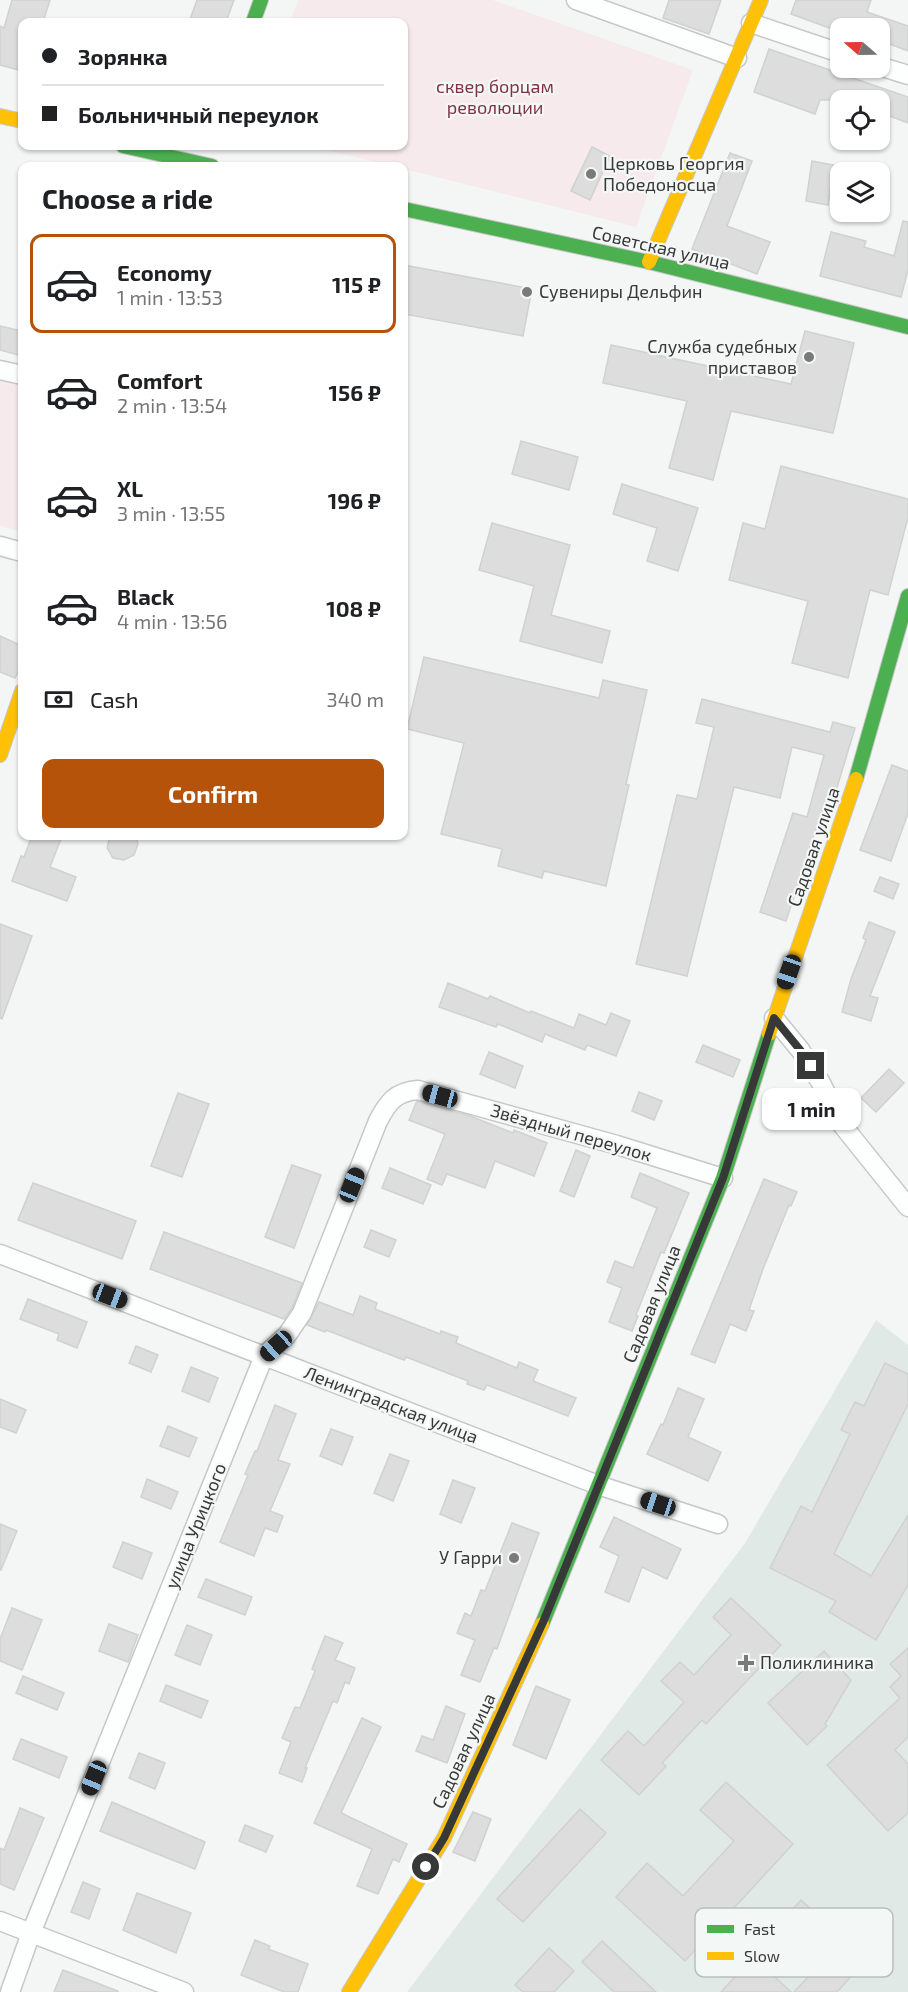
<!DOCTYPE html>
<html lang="en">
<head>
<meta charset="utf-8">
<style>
  body { margin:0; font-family:"Exo 2",sans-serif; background:#f2f2f2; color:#202124; height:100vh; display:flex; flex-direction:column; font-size:22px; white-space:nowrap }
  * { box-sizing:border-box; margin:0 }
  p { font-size:20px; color:#757577 }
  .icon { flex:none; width:33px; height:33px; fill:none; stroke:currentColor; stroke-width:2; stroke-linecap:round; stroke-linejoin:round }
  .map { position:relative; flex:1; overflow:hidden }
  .sheet { position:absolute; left:18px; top:162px; width:390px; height:678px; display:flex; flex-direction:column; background:#fff; border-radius:12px; box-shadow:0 2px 4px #0004 }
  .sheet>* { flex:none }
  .top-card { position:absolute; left:18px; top:18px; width:390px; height:132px; border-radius:12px; box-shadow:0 2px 4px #0004; display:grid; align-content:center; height:132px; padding:0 24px; background:#fff }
  .needle { width:39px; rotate:290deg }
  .fabs { position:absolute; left:830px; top:18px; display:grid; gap:12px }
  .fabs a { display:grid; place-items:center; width:60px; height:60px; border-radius:12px; background:#fff; box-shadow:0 2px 4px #0004; font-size:30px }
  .end { position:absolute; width:27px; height:27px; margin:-14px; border:8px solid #373838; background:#fff; box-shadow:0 0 0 3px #fff }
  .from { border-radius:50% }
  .bubble { position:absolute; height:42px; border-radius:12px; background:#fff; box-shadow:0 2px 4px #0004; font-size:20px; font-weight:700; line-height:42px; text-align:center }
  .car { position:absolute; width:18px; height:36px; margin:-18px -9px; border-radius:8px; box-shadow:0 0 4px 2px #0007; background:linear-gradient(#222 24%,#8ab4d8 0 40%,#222 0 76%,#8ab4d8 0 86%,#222 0) }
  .top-card b { display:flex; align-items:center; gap:21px; height:57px; font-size:22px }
  .top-card b+b { border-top:2px solid #e0e0e0 }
  .top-card i { width:15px; height:15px; background:#202124 }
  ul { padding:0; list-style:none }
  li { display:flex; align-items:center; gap:18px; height:99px; margin:0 12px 9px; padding:0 12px; border:3px solid transparent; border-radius:12px }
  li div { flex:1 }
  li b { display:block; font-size:22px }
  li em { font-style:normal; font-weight:700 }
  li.current { border-color:#b45309 }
  li>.icon { width:54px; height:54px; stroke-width:1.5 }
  h2 { padding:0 24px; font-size:27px; line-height:72px }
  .pay { display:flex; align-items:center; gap:15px; height:66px; padding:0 24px; font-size:22px }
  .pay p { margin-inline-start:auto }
  .button { display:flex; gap:12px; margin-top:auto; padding:12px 24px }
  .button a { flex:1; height:69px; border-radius:12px; background:#b45309; color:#fff; font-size:24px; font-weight:700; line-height:69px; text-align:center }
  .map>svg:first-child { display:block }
</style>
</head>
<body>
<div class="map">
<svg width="908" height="1992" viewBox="0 0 908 1992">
  <rect width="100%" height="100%" fill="#f4f6f5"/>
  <polygon fill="#e1e9e6" points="876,1320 908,1345 908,1992 407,1992 745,1543"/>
  <g fill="#f6eaec">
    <polygon points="298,0 493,0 693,70 636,227 404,169 404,166 393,166 308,146 404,146 404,22 290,22"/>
    <polygon points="0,380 22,385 22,532 0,526"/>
  </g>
  <g fill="#dcdddc" stroke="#d0d1d1" stroke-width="1.5">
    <polygon points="12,0 50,0 43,22 22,22 22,71 0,65 0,26 4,28"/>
    <polygon points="197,0 234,0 226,22 189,22"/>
    <polygon points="669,0 721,0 709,34 663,18"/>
    <polygon points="796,0 871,0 867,12 908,26 908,51 879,40 879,28 840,28 840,32 791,14"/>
    <polygon points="769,49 908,97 908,123 879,112 879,100 820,100 815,114 754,92"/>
    <polygon points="592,147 610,156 590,200 571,191"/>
    <polygon points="730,153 752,161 727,226 770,242 757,274 692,249"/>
    <polygon points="812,161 834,165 828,205 806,201"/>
    <polygon points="903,221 908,222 908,270 901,297 820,276 831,232 866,241 864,247 894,256"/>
    <polygon points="404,265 532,289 523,336 404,314"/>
    <polygon points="0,326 22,331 22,356 0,350"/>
    <polygon points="805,331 854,343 833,433 731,411 713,480 669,468 687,401 603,383 611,345 791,384"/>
    <polygon points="521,441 578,457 569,490 512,474"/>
    <polygon points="781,466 908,499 908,517 888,595 870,590 848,678 792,663 808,601 729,580 743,523 765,529"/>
    <polygon points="622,484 698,508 678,571 647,561 657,528 613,514"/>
    <polygon points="492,523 570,545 551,615 610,631 602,663 520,641 534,586 479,570"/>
    <polygon points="0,636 22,646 22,664 15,678 0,672"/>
    <polygon points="424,657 599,698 603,680 647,690 626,784 629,785 606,886 544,871 542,878 498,866 502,849 441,834 464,743 407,729"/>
    <polygon points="702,699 830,732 833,722 855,728 832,804 825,802 786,921 760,912 793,813 807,817 824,755 792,747 780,798 734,787 687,976 636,964 677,795 697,799 714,727 696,723"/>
    <polygon points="892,765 908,771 908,813 891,861 860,850"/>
    <polygon points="32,836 62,836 50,867 76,877 67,901 12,881 21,856 24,857"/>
    <polygon points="110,836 136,836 138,844 134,855 124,860 113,858 107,848"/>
    <polygon points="880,877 899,884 893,899 874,891"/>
    <polygon points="869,922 895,932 870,996 878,998 871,1021 842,1012 851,979 866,940 863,938"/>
    <polygon points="0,924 32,936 2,1019 0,1018"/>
    <polygon points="448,983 488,999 490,996 530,1013 531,1011 574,1028 579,1014 606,1025 611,1013 630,1021 616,1056 587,1045 585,1050 545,1034 542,1042 498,1024 496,1027 439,1007"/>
    <polygon points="703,1045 740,1060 733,1077 696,1062"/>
    <polygon points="489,1052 523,1066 515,1088 480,1074"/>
    <polygon points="889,1069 904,1083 876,1112 861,1098"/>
    <polygon points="639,1092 662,1101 654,1120 632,1111"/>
    <polygon points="178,1093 209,1104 182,1177 151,1166"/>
    <polygon points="783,1093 801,1100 791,1126 773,1119"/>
    <polygon points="417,1101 470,1116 513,1133 514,1130 547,1143 534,1176 495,1161 485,1188 447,1174 442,1185 427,1179 445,1134 409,1120"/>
    <polygon points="576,1150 590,1156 574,1197 560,1191"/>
    <polygon points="292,1165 321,1175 294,1248 265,1237"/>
    <polygon points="390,1168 431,1185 423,1204 382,1188"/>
    <polygon points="640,1173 689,1193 664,1253 661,1252 636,1315 638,1316 632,1331 609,1322 622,1288 607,1282 615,1261 633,1268 657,1208 631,1197"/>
    <polygon points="764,1179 797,1192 791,1206 789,1205 763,1269 749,1310 754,1311 746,1331 730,1324 715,1363 691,1354"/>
    <polygon points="33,1183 136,1221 122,1259 18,1220"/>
    <polygon points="371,1230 396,1240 389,1257 364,1247"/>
    <polygon points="164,1232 302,1283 292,1308 284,1319 150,1269"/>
    <polygon points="360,1296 377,1303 375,1309 440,1334 441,1331 458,1337 456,1343 517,1368 519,1362 538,1370 533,1381 576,1398 568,1416 487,1385 484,1390 467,1384 468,1381 406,1357 404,1360 326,1330 325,1332 307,1325 319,1302 353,1315"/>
    <polygon points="28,1299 87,1322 77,1348 57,1340 59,1334 20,1319"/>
    <polygon points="136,1346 158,1355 151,1372 129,1363"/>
    <polygon points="885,1363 908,1374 908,1404 834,1554 871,1576 908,1515 908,1585 876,1640 829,1612 836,1601 770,1568 801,1506 812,1512 850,1434 841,1430 855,1402 864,1406"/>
    <polygon points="191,1367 218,1378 209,1402 182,1391"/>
    <polygon points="678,1388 704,1399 688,1437 721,1452 708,1481 647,1454 661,1424 663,1425"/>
    <polygon points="0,1399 26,1410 16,1433 0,1427"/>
    <polygon points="275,1405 296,1414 278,1460 290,1464 270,1511 283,1516 277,1532 265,1528 254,1556 220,1542 248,1475 245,1474 255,1451 257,1451"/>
    <polygon points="168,1426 197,1438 189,1457 160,1446"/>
    <polygon points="331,1429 353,1437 342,1465 320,1456"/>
    <polygon points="390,1454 409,1461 393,1501 374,1493"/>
    <polygon points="147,1479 178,1492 171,1509 141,1497"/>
    <polygon points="453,1480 475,1488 461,1523 440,1514"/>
    <polygon points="614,1517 681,1549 667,1579 642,1567 629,1602 605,1592 619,1556 600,1547"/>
    <polygon points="512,1523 539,1533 497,1649 494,1648 480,1682 461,1675 475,1640 457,1633 465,1613 471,1616 481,1590 485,1591"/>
    <polygon points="0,1524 17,1531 1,1570 0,1570"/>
    <polygon points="123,1542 152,1553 142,1579 113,1567"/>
    <polygon points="206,1579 252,1597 245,1615 198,1597"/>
    <polygon points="731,1598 781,1645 706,1724 702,1720 662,1763 666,1766 639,1795 601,1760 628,1731 644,1746 684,1702 661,1681 680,1662 694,1675 731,1635 713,1617"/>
    <polygon points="12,1608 42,1620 22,1670 0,1661 0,1639"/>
    <polygon points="109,1624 138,1635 128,1662 99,1651"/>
    <polygon points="187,1625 212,1635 200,1665 175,1655"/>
    <polygon points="325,1636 343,1643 335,1660 355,1668 349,1684 345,1682 337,1703 333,1701 305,1768 307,1768 302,1782 279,1773 291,1742 282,1738 295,1707 300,1708 315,1671 312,1669"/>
    <polygon points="908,1648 908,1737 895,1750 908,1764 908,1813 888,1831 827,1765 900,1698 890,1687 901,1676 890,1664"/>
    <polygon points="824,1651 851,1680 825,1724 827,1726 807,1745 768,1703"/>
    <polygon points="23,1676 64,1693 57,1710 16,1693"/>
    <polygon points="166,1685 208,1701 201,1718 160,1701"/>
    <polygon points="536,1686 570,1700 546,1759 513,1745"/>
    <polygon points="446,1706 465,1714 447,1763 416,1751 422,1736 433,1740"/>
    <polygon points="362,1718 381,1727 341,1813 407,1844 399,1862 393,1859 378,1894 357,1886 372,1849 314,1823"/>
    <polygon points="21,1739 67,1757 59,1778 13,1759"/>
    <polygon points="139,1753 165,1763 155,1789 129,1778"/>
    <polygon points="726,1782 793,1844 685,1961 616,1897 647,1863 683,1896 734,1841 700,1810"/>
    <polygon points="112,1802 205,1842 195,1869 100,1831"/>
    <polygon points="20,1808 44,1818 14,1890 0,1884 0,1848 4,1850"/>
    <polygon points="580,1809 606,1833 523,1922 497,1899"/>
    <polygon points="473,1812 491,1819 475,1861 453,1852"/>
    <polygon points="245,1825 273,1836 266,1852 239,1841"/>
    <polygon points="83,1882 100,1889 89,1919 71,1912"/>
    <polygon points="137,1893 191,1913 176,1953 123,1930"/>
    <polygon points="801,1900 866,1960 837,1992 794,1992 821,1963 779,1924"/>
    <polygon points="255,1940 270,1946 268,1949 308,1964 298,1992 284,1992 241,1975"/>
    <polygon points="602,1941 656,1992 614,1992 582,1962"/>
    <polygon points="549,1948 574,1971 554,1992 523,1992 515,1985"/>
    <polygon points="753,1957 791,1992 721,1992"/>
    <polygon points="63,1970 118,1991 118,1992 54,1992"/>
  </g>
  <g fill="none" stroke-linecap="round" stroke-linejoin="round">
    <g stroke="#c6c8c7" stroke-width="21">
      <g id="street">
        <polyline points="576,0 737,58"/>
        <polyline points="751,23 840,53"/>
        <polyline points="879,66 908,75"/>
        <polyline points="0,370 22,375"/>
        <polyline points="0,546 22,552"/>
        <polyline points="774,1018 801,1051 821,1083 843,1126 908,1207"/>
        <polyline points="0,1254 598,1485 718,1524"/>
        <polyline points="0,1921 184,1992"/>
        <path d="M10 1992 31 1933 264 1356 287 1335 302 1313 378 1121C388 1102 395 1092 418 1090L617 1145 723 1178"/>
      </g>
    </g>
    <g stroke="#c6c8c7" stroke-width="16">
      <g id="fast">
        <polyline points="253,22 261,0"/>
        <polyline points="123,146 212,166"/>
        <polyline points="404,209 649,262 908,327"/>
        <polyline points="856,779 908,596"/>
        <polyline points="542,1624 723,1178 769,1034"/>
      </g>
    </g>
    <g stroke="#c6c8c7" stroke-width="16">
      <g id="slow">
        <polyline points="0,116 22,121"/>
        <polyline points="649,262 761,0"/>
        <polyline points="0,755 22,691"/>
        <polyline points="769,1034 856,779"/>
        <polyline points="349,1992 444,1838 542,1624"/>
      </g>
    </g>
    <use href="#street" stroke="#fdfefe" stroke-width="18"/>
    <use href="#fast" stroke="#4caf50" stroke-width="14"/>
    <use href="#slow" stroke="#ffc107" stroke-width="14"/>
  </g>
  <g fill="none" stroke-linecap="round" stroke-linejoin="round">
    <polyline stroke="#373838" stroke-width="8" points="426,1867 444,1838 544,1620 723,1178 774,1018 801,1051 811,1066"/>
  </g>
  <g fill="#797a7a" stroke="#f3f7f5" stroke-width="2">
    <circle cx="591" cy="174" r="6"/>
    <circle cx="527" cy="292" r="6"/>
    <circle cx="809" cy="357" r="6"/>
    <circle cx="514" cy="1558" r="6"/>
    <path d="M743 1654h6v6h6v6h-6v6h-6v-6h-6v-6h6z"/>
  </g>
  <g text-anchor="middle" stroke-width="4.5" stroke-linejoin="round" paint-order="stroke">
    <g font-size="18" fill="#803149" stroke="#f3f7f5">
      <text x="495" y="93">сквер борцам<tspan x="495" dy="21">революции</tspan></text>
    </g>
    <g font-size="18" fill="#373838" stroke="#f3f7f5" text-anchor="start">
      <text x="603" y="170">Церковь Георгия<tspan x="603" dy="21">Победоносца</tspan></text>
      <text x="539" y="298">Сувениры Дельфин</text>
      <text x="797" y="353" text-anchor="end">Служба судебных<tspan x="797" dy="21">приставов</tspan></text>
      <text x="502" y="1564" text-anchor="end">У Гарри</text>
      <text x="760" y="1669">Поликлиника</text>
    </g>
    <g font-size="18" fill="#373838" stroke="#f3f7f5">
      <text transform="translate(661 248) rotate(13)" y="6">Советская улица</text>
      <text transform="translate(814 847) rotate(-71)" y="6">Садовая улица</text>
      <text transform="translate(571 1133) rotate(16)" y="6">Звёздный переулок</text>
      <text transform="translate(652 1304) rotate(-68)" y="6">Садовая улица</text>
      <text transform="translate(391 1405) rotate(21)" y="6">Ленинградская улица</text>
      <text transform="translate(196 1526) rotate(-68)" y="6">улица Урицкого</text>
      <text transform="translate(464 1751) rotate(-65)" y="6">Садовая улица</text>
    </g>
  </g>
  <rect x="695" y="1908" width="198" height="69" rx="9" fill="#f3f7f5" stroke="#bbbebc" stroke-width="1.5"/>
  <rect x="707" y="1925" width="27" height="8" fill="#4caf50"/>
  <rect x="707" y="1952" width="27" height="8" fill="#ffc107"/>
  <g font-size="16" fill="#373838">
    <text x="744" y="1935">Fast</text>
    <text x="744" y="1962">Slow</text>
  </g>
</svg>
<div class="fabs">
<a><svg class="needle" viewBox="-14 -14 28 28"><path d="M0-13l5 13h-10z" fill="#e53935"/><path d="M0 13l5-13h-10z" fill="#757577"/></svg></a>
<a><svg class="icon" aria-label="locate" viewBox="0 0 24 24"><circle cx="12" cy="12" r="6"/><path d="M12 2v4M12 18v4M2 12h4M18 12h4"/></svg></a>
<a><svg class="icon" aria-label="layers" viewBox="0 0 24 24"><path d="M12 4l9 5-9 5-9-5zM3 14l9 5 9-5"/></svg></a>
</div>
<i class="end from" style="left:426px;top:1867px"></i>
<i class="end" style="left:811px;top:1066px"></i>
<div class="bubble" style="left:762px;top:1088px;width:99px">1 min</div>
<i class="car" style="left:789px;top:972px;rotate:199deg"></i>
<i class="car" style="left:440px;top:1096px;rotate:285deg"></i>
<i class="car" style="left:352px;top:1185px;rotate:22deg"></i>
<i class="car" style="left:110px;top:1296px;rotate:111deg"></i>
<i class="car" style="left:276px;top:1346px;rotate:228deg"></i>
<i class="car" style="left:658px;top:1504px;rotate:288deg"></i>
<i class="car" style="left:94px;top:1778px;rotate:202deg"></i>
<div class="top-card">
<b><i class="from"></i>Зорянка</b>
<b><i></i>Больничный переулок</b>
</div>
<section class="sheet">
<h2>Choose a ride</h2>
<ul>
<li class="current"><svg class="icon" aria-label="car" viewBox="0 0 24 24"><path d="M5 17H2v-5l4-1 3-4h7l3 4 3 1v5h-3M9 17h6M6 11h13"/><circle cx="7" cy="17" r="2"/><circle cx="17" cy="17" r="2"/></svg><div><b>Economy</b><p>1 min · 13:53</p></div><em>115 ₽</em></li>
<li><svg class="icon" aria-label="car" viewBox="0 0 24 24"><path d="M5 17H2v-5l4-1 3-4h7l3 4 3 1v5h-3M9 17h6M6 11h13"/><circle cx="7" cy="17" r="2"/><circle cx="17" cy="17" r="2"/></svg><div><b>Comfort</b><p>2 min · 13:54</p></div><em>156 ₽</em></li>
<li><svg class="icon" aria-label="car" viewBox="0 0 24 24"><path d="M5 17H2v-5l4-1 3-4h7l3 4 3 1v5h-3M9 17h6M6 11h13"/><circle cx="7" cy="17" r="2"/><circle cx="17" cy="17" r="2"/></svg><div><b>XL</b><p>3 min · 13:55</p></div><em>196 ₽</em></li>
<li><svg class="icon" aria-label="car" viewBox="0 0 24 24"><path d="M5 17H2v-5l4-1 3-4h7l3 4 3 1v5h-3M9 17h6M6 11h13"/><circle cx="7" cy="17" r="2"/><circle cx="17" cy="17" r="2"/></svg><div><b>Black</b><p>4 min · 13:56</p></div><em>108 ₽</em></li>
</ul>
<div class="pay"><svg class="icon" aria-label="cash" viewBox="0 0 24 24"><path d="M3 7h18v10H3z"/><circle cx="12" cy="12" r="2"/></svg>Cash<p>340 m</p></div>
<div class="button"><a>Confirm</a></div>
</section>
</div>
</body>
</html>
